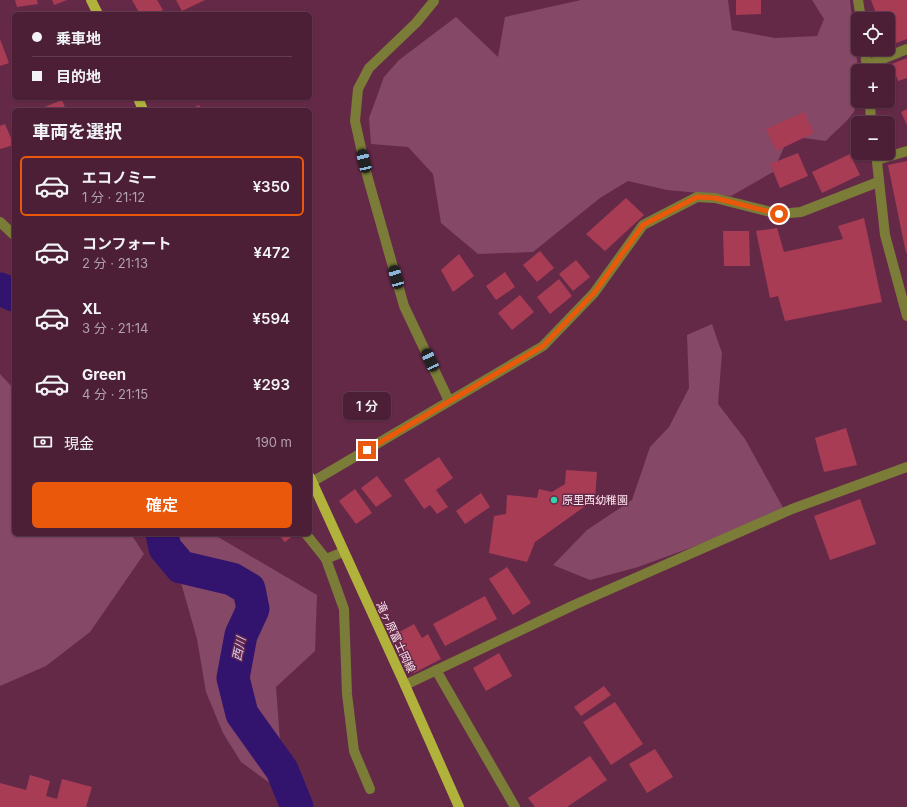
<!DOCTYPE html>
<html lang="ja">
<head>
<meta charset="utf-8">
<style>
  body { margin:0; font-family:Inter,"Noto Sans JP",sans-serif; background:#562c42; color:#f1f3f6; height:100vh; display:flex; flex-direction:column; font-size:15px; white-space:nowrap }
  * { box-sizing:border-box; margin:0 }
  p { font-size:13px; color:#b2a2ad }
  .icon { flex:none; width:22px; height:22px; fill:none; stroke:currentColor; stroke-width:2; stroke-linecap:round; stroke-linejoin:round }
  .map { position:relative; flex:1; overflow:hidden }
  .panel { position:absolute; left:12px; top:108px; width:300px; height:428px; display:flex; flex-direction:column; background:#4c1f36; border-radius:6px; box-shadow:0 1px 3px #0004,0 0 0 1px #633d51 }
  .panel>* { flex:none }
  .banner { position:absolute; left:12px; top:12px; width:300px; height:88px; border-radius:6px; box-shadow:0 1px 3px #0004,0 0 0 1px #633d51; display:grid; align-content:center; height:88px; padding:0 20px; background:#4c1f36 }
  .controls { position:absolute; left:851px; top:12px; display:grid; gap:8px }
  .controls a { display:grid; place-items:center; width:44px; height:44px; border-radius:6px; background:#4c1f36; box-shadow:0 1px 3px #0004,0 0 0 1px #633d51; font-size:20px }
  .end { position:absolute; width:18px; height:18px; margin:-9px; border:5px solid #ea580c; background:#fff; box-shadow:0 0 0 2px #fff }
  .from { border-radius:50% }
  .bubble { position:absolute; height:28px; border-radius:6px; background:#4c1f36; box-shadow:0 1px 3px #0004,0 0 0 1px #633d51; font-size:13px; font-weight:600; line-height:28px; text-align:center }
  .car { position:absolute; width:12px; height:24px; margin:-12px -6px; border-radius:5px; box-shadow:0 0 3px 1px #0007; background:linear-gradient(#222 24%,#8ab4d8 0 40%,#222 0 76%,#8ab4d8 0 86%,#222 0) }
  .banner b { display:flex; align-items:center; gap:14px; height:38px; font-size:15px }
  .banner b+b { border-top:1px solid #633d51 }
  .banner i { width:10px; height:10px; background:#f1f3f6 }
  ul { padding:0; list-style:none }
  li { display:flex; align-items:center; gap:12px; height:60px; margin:0 8px 6px; padding:0 12px; border:2px solid transparent; border-radius:6px }
  li div { flex:1 }
  li b { display:block; font-size:15px }
  li em { font-style:normal; font-weight:600 }
  li.selected { border-color:#ea580c }
  li>.icon { width:36px; height:36px; stroke-width:1.5 }
  h2 { padding:0 20px; font-size:18px; line-height:48px }
  .pay { display:flex; align-items:center; gap:10px; height:44px; padding:0 20px; font-size:15px }
  .pay p { margin-inline-start:auto }
  .cta { display:flex; gap:8px; margin-top:auto; padding:8px 20px }
  .cta a { flex:1; height:46px; border-radius:6px; background:#ea580c; color:#fff; font-size:16px; font-weight:600; line-height:46px; text-align:center }
  .map>svg:first-child { display:block }
</style>
</head>
<body>
<div class="map">
<svg width="907" height="807" viewBox="0 0 907 807">
  <rect width="100%" height="100%" fill="#652948"/>
  <g fill="#854866">
    <path d="M581 0H728L732 30 775 38 817 36 824 19 812 0H850C852 25 864 88 855 109 852 118 833 133 826 141L789 136 773 172 731 196 667 190 628 181 600 198 533 252 478 254 441 223 433 174 408 147 371 144 369 118 384 77 399 60 456 17 498 57 505 17Z"/>
    <polygon points="712,324 722,353 718,404 745,439 786,513 638,567 590,580 553,565 587,530 632,500 650,447 669,427 689,388 687,335"/>
    <polygon points="0,374 14,389 14,534 131,534 144,554 90,632 46,666 0,686"/>
    <polygon points="158,534 213,534 317,595 315,651 276,687 282,767 313,807 284,807 279,790 241,762 223,733 206,692 197,639 182,586"/>
  </g>
  <g fill="none" stroke-linecap="round" stroke-linejoin="round">
    <g stroke="#32136e" stroke-width="33">
      <polyline points="0,289 14,295"/>
      <polyline points="162,534 165,548 181,567 232,579 249,589 253,609 241,635 233,678 242,714 282,770 297,807"/>
    </g>
  </g>
  <g fill="#a83c54">
    <polygon points="15,0 37,0 38,4 17,7"/>
    <polygon points="52,0 67,0 54,5"/>
    <polygon points="132,0 157,0 163,10 156,14 140,14"/>
    <polygon points="176,0 205,0 182,11"/>
    <polygon points="736,0 761,0 761,14 736,15"/>
    <polygon points="871,0 907,0 907,39 888,46 888,19 878,19"/>
    <polygon points="0,39 9,63 0,66"/>
    <polygon points="907,58 907,78 898,81 892,64"/>
    <polygon points="62,100 66,110 37,110"/>
    <polygon points="199,105 202,110 189,110"/>
    <polygon points="907,109 907,125 901,112"/>
    <polygon points="804,112 814,133 776,151 766,129"/>
    <polygon points="5,124 14,145 0,149 0,126"/>
    <polygon points="798,153 808,176 780,188 770,164"/>
    <polygon points="850,154 860,175 822,193 812,172"/>
    <polygon points="907,161 907,253 906,253 888,165"/>
    <polygon points="626,198 644,215 605,251 586,234"/>
    <polygon points="864,218 882,302 785,321 778,296 770,298 756,231 777,228 784,252 843,239 838,226"/>
    <polygon points="723,231 749,231 750,266 724,266"/>
    <polygon points="540,251 554,268 537,282 523,265"/>
    <polygon points="459,254 474,276 453,292 441,270"/>
    <polygon points="576,260 590,277 573,291 559,274"/>
    <polygon points="505,272 515,287 496,300 486,286"/>
    <polygon points="559,279 572,296 550,314 537,297"/>
    <polygon points="520,295 534,312 512,330 498,313"/>
    <polygon points="846,428 857,465 824,472 815,438"/>
    <polygon points="439,457 453,478 436,490 448,507 437,514 430,505 424,509 404,480"/>
    <polygon points="566,470 597,472 595,499 535,542 527,562 489,553 494,516 506,514 507,495 537,498 539,489 552,492 565,484"/>
    <polygon points="377,476 392,496 376,507 361,488"/>
    <polygon points="355,489 372,513 356,524 339,501"/>
    <polygon points="481,493 490,507 465,524 456,511"/>
    <polygon points="860,499 876,544 830,560 814,516"/>
    <polygon points="278,534 295,534 285,542"/>
    <polygon points="507,567 531,603 513,615 489,579"/>
    <polygon points="485,596 497,619 445,646 433,624"/>
    <polygon points="414,624 422,638 428,634 441,659 414,673 394,635"/>
    <polygon points="499,653 512,676 486,691 473,668"/>
    <polygon points="604,686 611,695 581,716 574,707"/>
    <polygon points="615,702 643,744 611,765 583,722"/>
    <polygon points="655,749 673,777 647,793 629,764"/>
    <polygon points="590,756 607,780 567,807 535,807 528,798"/>
    <polygon points="30,775 50,781 46,796 57,799 62,779 92,787 86,807 0,807 0,783 26,790"/>
  </g>
  <g fill="none" stroke-linecap="round" stroke-linejoin="round">
    <g stroke="#7a7c37" stroke-width="10">
      <polyline points="858,0 861,19"/>
      <polyline points="434,1 416,23 369,68 358,89 355,121 367,175 404,306 449,401"/>
      <polyline points="865,49 867,71"/>
      <polyline points="867,65 907,49"/>
      <polyline points="870,101 871,123"/>
      <polyline points="876,153 885,235 907,316"/>
      <polyline points="877,160 907,151"/>
      <polyline points="0,222 14,235"/>
      <polyline points="312,482 543,346 594,293 643,225 697,197 715,198 779,214 801,212 878,182"/>
      <polyline points="306,534 326,559 343,552"/>
      <polyline points="326,559 344,609 347,694 354,751 370,789"/>
      <polyline points="436,670 515,807"/>
      <polyline points="405,685 574,605 792,509 907,467"/>
    </g>
    <g stroke="#b0b23c" stroke-width="10">
      <polyline points="91,0 98,14"/>
      <polyline points="138,98 143,110"/>
      <polyline points="310,477 405,685 459,807"/>
    </g>
  </g>
  <g fill="none" stroke-linecap="round" stroke-linejoin="round">
    <polyline stroke="#ea580c" stroke-width="5" points="367,450 543,346 594,293 643,225 697,197 715,198 779,214"/>
  </g>
  <circle fill="#30d4aa" stroke="#652948" stroke-width="1.5" cx="554" cy="500" r="4"/>
  <g text-anchor="middle" stroke-width="3" stroke-linejoin="round" paint-order="stroke">
    <g font-size="11" fill="#fde5ef" stroke="#652948" text-anchor="start">
      <text x="562" y="504">原里西幼稚園</text>
    </g>
    <g font-size="11" fill="#fde5ef" stroke="#652948">
      <text transform="translate(396 637) rotate(65)" y="4">滝ヶ原富士岡線</text>
    </g>
    <g font-size="12" font-style="italic" fill="#d2ccfe" stroke="#652948">
      <text transform="translate(239 649) rotate(-78)" y="4">西川</text>
    </g>
  </g>
</svg>
<div class="controls">
<a><svg class="icon" aria-label="locate" viewBox="0 0 24 24"><circle cx="12" cy="12" r="6"/><path d="M12 2v4M12 18v4M2 12h4M18 12h4"/></svg></a>
<a>+</a>
<a>−</a>
</div>
<i class="end from" style="left:779px;top:214px"></i>
<i class="end" style="left:367px;top:450px"></i>
<div class="bubble" style="left:343px;top:392px;width:48px">1 分</div>
<i class="car" style="left:364px;top:161px;rotate:347deg"></i>
<i class="car" style="left:396px;top:277px;rotate:344deg"></i>
<i class="car" style="left:430px;top:360px;rotate:335deg"></i>
<div class="banner">
<b><i class="from"></i>乗車地</b>
<b><i></i>目的地</b>
</div>
<section class="panel">
<h2>車両を選択</h2>
<ul>
<li class="selected"><svg class="icon" aria-label="car" viewBox="0 0 24 24"><path d="M5 17H2v-5l4-1 3-4h7l3 4 3 1v5h-3M9 17h6M6 11h13"/><circle cx="7" cy="17" r="2"/><circle cx="17" cy="17" r="2"/></svg><div><b>エコノミー</b><p>1 分 · 21:12</p></div><em>¥350</em></li>
<li><svg class="icon" aria-label="car" viewBox="0 0 24 24"><path d="M5 17H2v-5l4-1 3-4h7l3 4 3 1v5h-3M9 17h6M6 11h13"/><circle cx="7" cy="17" r="2"/><circle cx="17" cy="17" r="2"/></svg><div><b>コンフォート</b><p>2 分 · 21:13</p></div><em>¥472</em></li>
<li><svg class="icon" aria-label="car" viewBox="0 0 24 24"><path d="M5 17H2v-5l4-1 3-4h7l3 4 3 1v5h-3M9 17h6M6 11h13"/><circle cx="7" cy="17" r="2"/><circle cx="17" cy="17" r="2"/></svg><div><b>XL</b><p>3 分 · 21:14</p></div><em>¥594</em></li>
<li><svg class="icon" aria-label="car" viewBox="0 0 24 24"><path d="M5 17H2v-5l4-1 3-4h7l3 4 3 1v5h-3M9 17h6M6 11h13"/><circle cx="7" cy="17" r="2"/><circle cx="17" cy="17" r="2"/></svg><div><b>Green</b><p>4 分 · 21:15</p></div><em>¥293</em></li>
</ul>
<div class="pay"><svg class="icon" aria-label="cash" viewBox="0 0 24 24"><path d="M3 7h18v10H3z"/><circle cx="12" cy="12" r="2"/></svg>現金<p>190 m</p></div>
<div class="cta"><a>確定</a></div>
</section>
</div>
</body>
</html>
